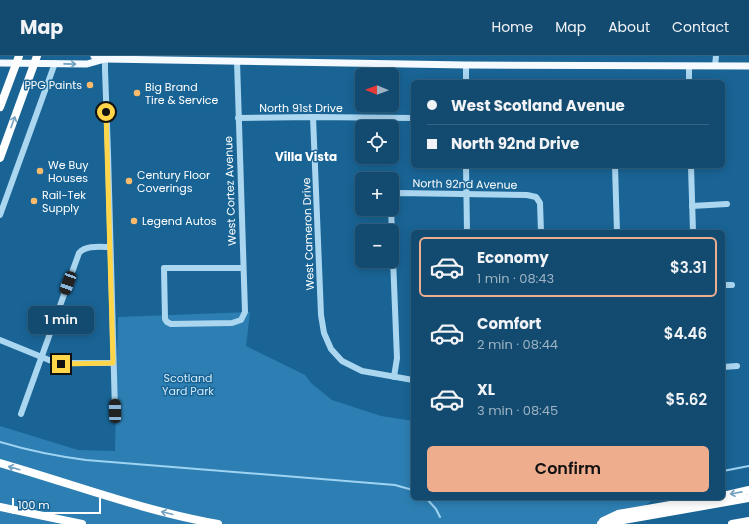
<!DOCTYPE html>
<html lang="en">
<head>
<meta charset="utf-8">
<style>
  body { margin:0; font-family:Poppins,sans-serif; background:#205578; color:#f1f3f6; height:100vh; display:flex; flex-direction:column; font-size:15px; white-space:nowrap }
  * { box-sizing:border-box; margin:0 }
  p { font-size:13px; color:#9db3c3 }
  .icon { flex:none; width:22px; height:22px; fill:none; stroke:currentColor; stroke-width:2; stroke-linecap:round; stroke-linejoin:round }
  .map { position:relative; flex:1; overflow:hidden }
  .side { position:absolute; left:411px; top:174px; width:314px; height:270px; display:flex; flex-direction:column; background:#134b70; border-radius:6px; box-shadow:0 2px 10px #0003,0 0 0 1px #326383 }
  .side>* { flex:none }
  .top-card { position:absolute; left:411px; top:24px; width:314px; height:88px; border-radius:6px; box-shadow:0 2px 10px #0003,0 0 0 1px #326383; display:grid; align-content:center; height:88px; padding:0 16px; background:#134b70 }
  .needle { width:26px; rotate:271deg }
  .tools { position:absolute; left:355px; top:12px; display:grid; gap:8px }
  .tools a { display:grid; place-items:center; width:44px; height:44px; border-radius:6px; background:#134b70; box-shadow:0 2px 10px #0003,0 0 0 1px #326383; font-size:20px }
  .scale { position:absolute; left:12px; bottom:10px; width:89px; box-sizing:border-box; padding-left:4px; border:2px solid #fff; border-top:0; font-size:11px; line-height:14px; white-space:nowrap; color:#fff; -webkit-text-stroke:3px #196495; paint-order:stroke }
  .end { position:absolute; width:18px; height:18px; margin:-9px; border:5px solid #ffd54a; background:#111; box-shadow:0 0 0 2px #111 }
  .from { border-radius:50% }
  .bubble { position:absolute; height:28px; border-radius:6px; background:#134b70; box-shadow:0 2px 10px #0003,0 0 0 1px #326383; font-size:13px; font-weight:600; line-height:28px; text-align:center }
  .car { position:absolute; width:12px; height:24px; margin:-12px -6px; border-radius:5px; box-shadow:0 0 3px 1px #0007; background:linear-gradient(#222 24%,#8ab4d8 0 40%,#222 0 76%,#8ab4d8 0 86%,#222 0) }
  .top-card b { display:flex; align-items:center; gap:14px; height:38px; font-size:15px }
  .top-card b+b { border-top:1px solid #326383 }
  .top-card i { width:10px; height:10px; background:#f1f3f6 }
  ul { padding:7px 0 0; list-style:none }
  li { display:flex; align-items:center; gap:12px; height:60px; margin:0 8px 6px; padding:0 8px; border:2px solid transparent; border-radius:6px }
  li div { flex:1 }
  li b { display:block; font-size:15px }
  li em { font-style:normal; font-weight:600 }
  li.active { border-color:#eead8d }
  li>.icon { width:36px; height:36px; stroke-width:1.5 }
  .action { display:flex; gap:8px; margin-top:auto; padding:8px 16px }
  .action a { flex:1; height:46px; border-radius:6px; background:#eead8d; color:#111; font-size:16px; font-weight:600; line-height:46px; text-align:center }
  header { display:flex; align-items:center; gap:24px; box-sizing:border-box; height:56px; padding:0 20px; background:#134b70; border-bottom:1px solid #326383 }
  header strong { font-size:19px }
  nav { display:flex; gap:22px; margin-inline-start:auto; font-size:14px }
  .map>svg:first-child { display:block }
</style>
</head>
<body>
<header>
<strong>Map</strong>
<nav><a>Home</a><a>Map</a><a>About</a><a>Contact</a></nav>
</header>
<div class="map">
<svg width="749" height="468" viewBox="0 0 749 468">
  <rect width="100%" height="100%" fill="#196495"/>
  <polygon fill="#2d7fb3" points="250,256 246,290 305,319 311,327 332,344 381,360 413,365 413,442 655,442 621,468 0,468 0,370 78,394 115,395 118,261"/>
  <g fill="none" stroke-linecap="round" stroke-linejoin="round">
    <g stroke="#9ed3f2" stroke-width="2">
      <path d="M0 386C30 395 55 400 86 404L395 429 402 431 413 434"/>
      <polyline points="723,415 749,410"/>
      <polyline points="426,442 436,453 440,461"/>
    </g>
    <g stroke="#abd6f0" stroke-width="6">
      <polyline points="105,3 105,14 108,97 115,355"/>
      <polyline points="237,5 245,256 241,264 232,267 171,268 167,266 165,263 164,212 243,212"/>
      <polyline points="689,10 689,26"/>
      <polyline points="715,10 716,0"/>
      <polyline points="466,26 466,9"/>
      <polyline points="313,61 321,259 324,277 331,293 342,305 362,315 413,324"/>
      <polyline points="238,62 313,61 413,62"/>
      <polyline points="466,110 467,176"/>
      <polyline points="615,110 617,176"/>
      <polyline points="691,110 693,176"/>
      <polyline points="392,142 393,139 398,137 527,139 536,141 540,147 541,176"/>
      <polyline points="692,150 727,148"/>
      <polyline points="391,153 397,302 394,321"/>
      <polyline points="0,159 55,7"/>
      <polyline points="723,229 732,229"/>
      <polyline points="0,284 49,304 61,307 113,307"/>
      <polyline points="723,311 737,310"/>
      <path d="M21 358 79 197C86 189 100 191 110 191"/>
    </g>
    <g stroke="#f4faff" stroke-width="7">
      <polyline points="94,0 105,3 466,9 749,10"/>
      <polyline points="0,7 87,8 105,3"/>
    </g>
    <g stroke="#fff" stroke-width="8">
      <polyline points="0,51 19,0"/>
      <polyline points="0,102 37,0"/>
      <path d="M0 407C73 428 144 455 218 468"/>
      <polyline points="723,440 749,434"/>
      <polyline points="0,451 82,468"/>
      <polyline points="603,465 618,458 711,442"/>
      <polyline points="601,468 749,442"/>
      <polyline points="732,468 749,465"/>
    </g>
  </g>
  <defs><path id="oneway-shaft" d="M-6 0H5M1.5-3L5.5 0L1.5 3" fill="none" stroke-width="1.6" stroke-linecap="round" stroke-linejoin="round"/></defs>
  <use stroke="#71a0bf" href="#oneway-shaft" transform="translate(70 8) rotate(1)"/>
  <g stroke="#75a2bf">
    <use href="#oneway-shaft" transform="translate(13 66) rotate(-70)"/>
    <use href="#oneway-shaft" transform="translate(14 412) rotate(-164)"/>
    <use href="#oneway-shaft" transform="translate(736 437) rotate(169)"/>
    <use href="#oneway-shaft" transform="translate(167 457) rotate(-166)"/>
  </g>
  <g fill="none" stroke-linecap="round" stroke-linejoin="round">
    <polyline stroke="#ffd54a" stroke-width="5" points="61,308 113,307 106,56"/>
  </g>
  <g fill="#ffbb6a" stroke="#196495" stroke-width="1.5">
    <circle cx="90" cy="29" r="4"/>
    <circle cx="137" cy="37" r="4"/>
    <circle cx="40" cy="115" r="4"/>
    <circle cx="129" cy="125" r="4"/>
    <circle cx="34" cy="145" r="4"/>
    <circle cx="134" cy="165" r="4"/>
  </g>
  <g text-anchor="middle" stroke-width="3" stroke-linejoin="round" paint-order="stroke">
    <g font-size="11" fill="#fff" stroke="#196495" text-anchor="start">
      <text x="82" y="33" text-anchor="end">PPG Paints</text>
      <text x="145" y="35">Big Brand<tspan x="145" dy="13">Tire &amp; Service</tspan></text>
      <text x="48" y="113">We Buy<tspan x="48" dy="13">Houses</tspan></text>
      <text x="137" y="123">Century Floor<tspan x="137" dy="13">Coverings</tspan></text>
      <text x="42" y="143">Rail-Tek<tspan x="42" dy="13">Supply</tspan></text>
      <text x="142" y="169">Legend Autos</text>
    </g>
    <g font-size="11" fill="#fff" stroke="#196495">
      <text x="301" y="56">North 91st Drive</text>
      <text transform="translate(465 128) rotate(1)" y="4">North 92nd Avenue</text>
      <text transform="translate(230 135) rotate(-92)" y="4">West Cortez Avenue</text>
      <text transform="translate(308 178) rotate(-92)" y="4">West Cameron Drive</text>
    </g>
    <g font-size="11" fill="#d2ebfb" stroke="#196495">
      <text x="188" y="326">Scotland<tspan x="188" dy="13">Yard Park</tspan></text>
    </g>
    <g font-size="12" font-weight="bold" fill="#fff" stroke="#196495">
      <text x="306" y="105">Villa Vista</text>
    </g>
  </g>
</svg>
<div class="tools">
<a><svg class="needle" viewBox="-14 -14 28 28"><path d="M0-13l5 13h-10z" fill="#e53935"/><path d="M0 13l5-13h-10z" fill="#9db3c3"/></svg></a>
<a><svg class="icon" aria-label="locate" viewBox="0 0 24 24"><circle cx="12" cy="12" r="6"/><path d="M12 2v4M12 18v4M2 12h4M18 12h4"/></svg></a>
<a>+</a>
<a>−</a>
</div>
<div class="scale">100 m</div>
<i class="end from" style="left:106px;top:56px"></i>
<i class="end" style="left:61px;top:308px"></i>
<div class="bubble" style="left:28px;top:250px;width:66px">1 min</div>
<i class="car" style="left:68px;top:227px;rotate:200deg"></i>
<i class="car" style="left:115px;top:355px;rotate:359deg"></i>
<div class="top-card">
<b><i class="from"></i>West Scotland Avenue</b>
<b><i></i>North 92nd Drive</b>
</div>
<section class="side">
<ul>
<li class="active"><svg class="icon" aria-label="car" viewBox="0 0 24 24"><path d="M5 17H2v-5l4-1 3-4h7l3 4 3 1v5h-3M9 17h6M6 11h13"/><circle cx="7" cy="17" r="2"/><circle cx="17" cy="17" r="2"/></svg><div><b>Economy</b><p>1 min · 08:43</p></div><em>$3.31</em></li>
<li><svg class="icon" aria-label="car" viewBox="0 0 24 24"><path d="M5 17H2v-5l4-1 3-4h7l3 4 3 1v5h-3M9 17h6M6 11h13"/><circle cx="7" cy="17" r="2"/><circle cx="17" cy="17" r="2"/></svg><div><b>Comfort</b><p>2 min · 08:44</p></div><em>$4.46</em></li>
<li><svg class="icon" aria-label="car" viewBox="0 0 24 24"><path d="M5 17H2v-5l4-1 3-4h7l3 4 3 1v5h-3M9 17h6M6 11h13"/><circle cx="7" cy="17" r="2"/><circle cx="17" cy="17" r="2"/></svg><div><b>XL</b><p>3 min · 08:45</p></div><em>$5.62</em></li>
</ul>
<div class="action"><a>Confirm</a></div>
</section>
</div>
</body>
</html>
